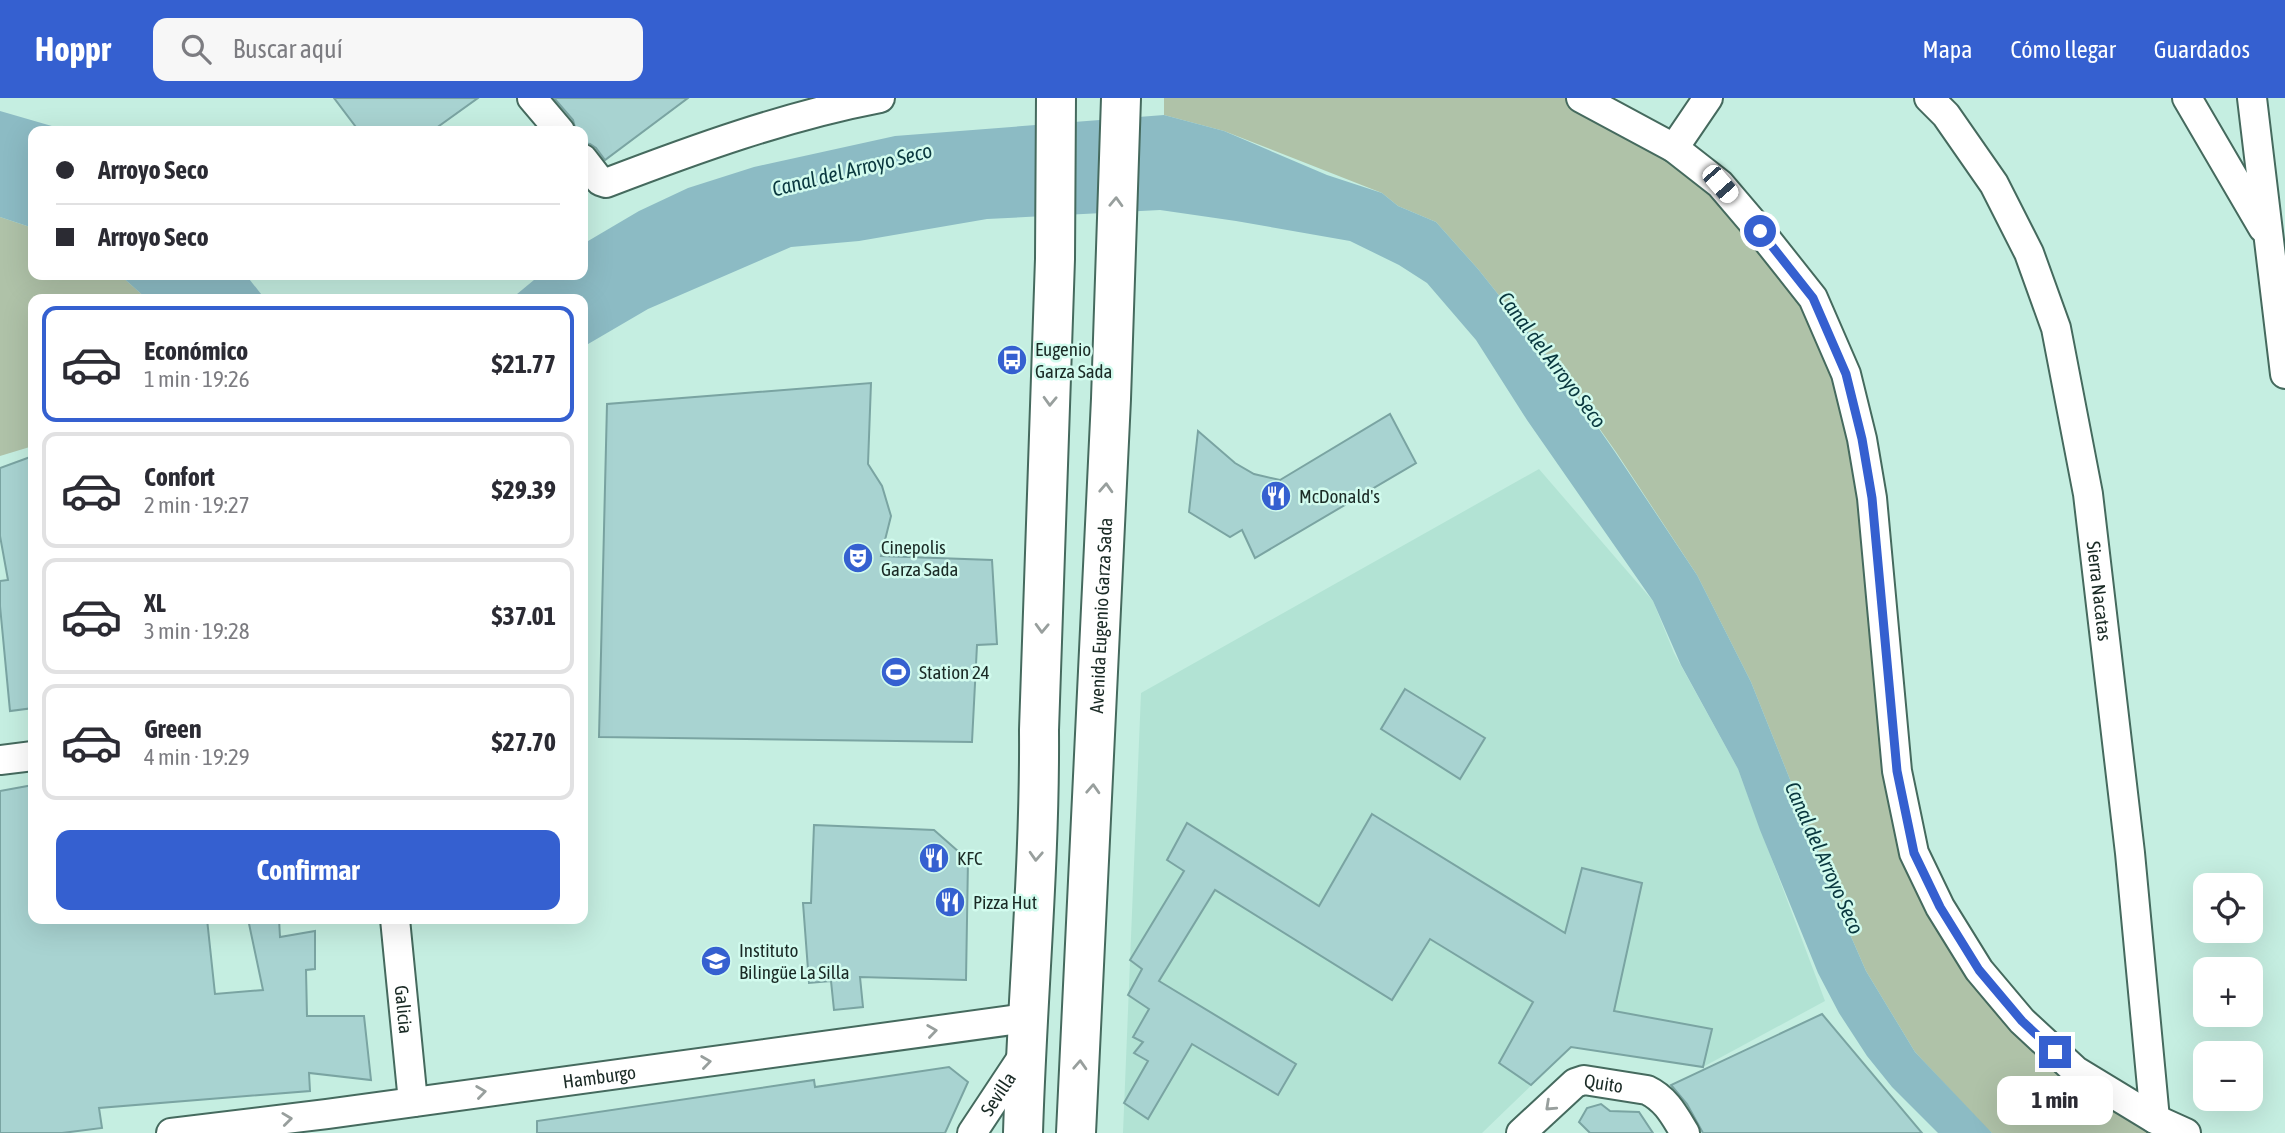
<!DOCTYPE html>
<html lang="es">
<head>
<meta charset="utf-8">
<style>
  body { margin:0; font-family:"Asap Condensed",sans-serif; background:#f7f7f7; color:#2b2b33; height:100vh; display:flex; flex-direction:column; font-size:26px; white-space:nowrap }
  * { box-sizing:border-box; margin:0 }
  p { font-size:23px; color:#7c7c81 }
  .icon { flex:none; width:38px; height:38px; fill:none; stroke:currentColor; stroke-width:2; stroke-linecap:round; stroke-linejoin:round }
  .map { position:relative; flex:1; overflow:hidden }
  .drawer { position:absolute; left:28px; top:196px; width:560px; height:630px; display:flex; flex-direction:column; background:#fff; border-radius:14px; box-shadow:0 7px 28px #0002 }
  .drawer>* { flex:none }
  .top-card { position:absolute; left:28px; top:28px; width:560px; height:154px; border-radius:14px; box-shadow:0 7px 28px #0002; display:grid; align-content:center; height:154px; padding:0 28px; background:#fff }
  .buttons { position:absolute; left:2193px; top:775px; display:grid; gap:14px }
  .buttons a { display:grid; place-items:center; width:70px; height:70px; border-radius:14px; background:#fff; box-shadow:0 7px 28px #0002; font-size:35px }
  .end { position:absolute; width:32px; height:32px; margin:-16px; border:9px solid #3560d0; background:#fff; box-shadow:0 0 0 4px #fff }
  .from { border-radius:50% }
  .bubble { position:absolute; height:49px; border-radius:14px; background:#fff; box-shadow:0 7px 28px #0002; font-size:23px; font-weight:700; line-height:49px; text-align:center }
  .car { position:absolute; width:21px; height:42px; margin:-21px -10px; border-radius:9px; box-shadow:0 0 5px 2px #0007; background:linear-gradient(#fff 24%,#345 0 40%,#fff 0 76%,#345 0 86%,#fff 0) }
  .top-card b { display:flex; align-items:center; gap:24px; height:66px; font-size:26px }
  .top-card b+b { border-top:2px solid #e1e1e2 }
  .top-card i { width:18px; height:18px; background:#2b2b33 }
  ul { padding:12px 0 0; list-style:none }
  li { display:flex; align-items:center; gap:21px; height:116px; margin:0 14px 10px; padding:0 14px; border:4px solid #e1e1e2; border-radius:14px }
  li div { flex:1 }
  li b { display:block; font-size:26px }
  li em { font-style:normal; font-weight:700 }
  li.on { border-color:#3560d0 }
  li>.icon { width:63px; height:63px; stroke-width:1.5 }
  .button { display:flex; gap:14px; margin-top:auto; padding:14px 28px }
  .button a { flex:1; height:80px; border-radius:14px; background:#3560d0; color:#fff; font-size:28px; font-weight:700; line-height:80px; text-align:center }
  header { display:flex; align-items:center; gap:42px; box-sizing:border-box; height:98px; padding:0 35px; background:#3560d0; color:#fff }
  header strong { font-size:33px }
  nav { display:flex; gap:38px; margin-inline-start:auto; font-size:24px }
  .search { width:490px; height:63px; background:#f7f7f7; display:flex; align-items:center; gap:18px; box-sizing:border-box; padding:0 24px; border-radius:14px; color:#7c7c81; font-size:26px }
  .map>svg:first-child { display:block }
</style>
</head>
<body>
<header>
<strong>Hoppr</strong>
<div class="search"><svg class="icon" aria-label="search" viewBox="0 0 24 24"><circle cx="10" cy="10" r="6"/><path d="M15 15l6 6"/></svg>Buscar aquí</div>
<nav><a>Mapa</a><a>Cómo llegar</a><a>Guardados</a></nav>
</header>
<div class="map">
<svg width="2285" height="1035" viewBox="0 0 2285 1035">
  <rect width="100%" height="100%" fill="#c5eee1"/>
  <polygon fill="#b2e3d4" points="1539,371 1653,503 1674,555 1738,671 1825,903 1703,969 1571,949 1482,1035 1123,1035 1141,595"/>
  <g fill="#afc2a8">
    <polygon points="1164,0 1575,0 1634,27 1769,143 1846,276 1914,755 2028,929 2186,1035 1992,1035 1987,1031 1915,954 1866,873 1836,804 1815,744 1751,584 1697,477 1616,354 1556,269 1478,171 1436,124 1398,108 1382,95 1224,33 1164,17"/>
    <polygon points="0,119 33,130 33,177 120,177 147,201 33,201 33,348 0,358"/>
  </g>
  <g fill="#8cbbc4">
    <polygon points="0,13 69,33 33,33 33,130 0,119"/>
    <polygon points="1164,17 1224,33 1327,77 1382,95 1398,108 1436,124 1478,171 1556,269 1615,354 1697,477 1751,584 1815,744 1836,804 1866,873 1915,954 1992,1035 1938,1035 1892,989 1867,958 1839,915 1818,875 1760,732 1738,671 1681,567 1653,503 1527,322 1476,242 1427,185 1399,167 1350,143 1236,123 1160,112 987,121 859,143 791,149 648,211 583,249 583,201 511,201 540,177 583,177 583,146 639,113 688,90 754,69 895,38"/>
    <polygon points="120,177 246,177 265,201 147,201"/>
  </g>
  <g fill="#a8d3d1" stroke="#7aa4a2" stroke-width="2">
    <polygon points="334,0 478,0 432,33 359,33"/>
    <polygon points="554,0 688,0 605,62 596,50 590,46 583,45 583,33 576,33 573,22"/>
    <polygon points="871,285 868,366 882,388 891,418 881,458 992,462 997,546 977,547 972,644 599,639 607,306"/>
    <polygon points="1390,316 1416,365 1255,460 1242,432 1230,439 1189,414 1198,333 1235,365 1254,376 1280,382"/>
    <polygon points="33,358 33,610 10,613 0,508 0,483 8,482 0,438 0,370"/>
    <polygon points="1405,591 1485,640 1460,681 1381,631"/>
    <polygon points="33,687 33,821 207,821 215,896 263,892 248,821 279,821 280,839 315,833 315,871 306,872 307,918 364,918 371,982 309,975 310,993 99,1010 102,1030 62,1035 0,1035 0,693"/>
    <polygon points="1372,716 1565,835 1582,770 1642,785 1614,913 1712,931 1703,969 1571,949 1531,987 1499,965 1533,904 1430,841 1392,902 1215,792 1159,883 1296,966 1278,997 1192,946 1148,1021 1124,1005 1148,963 1134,955 1143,944 1133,939 1149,911 1128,897 1142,871 1130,862 1184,773 1167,762 1187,725 1319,808"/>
    <polygon points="814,727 934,732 968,762 966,882 860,879 863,909 834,912 831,883 809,885 803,805 811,805"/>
    <polygon points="1822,916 1922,1035 1703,1035 1687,1006 1671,987"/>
    <polygon points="949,969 968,984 945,1035 537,1035 537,1023 814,982 815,989"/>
    <polygon points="1601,1006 1610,1013 1639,1014 1653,1035 1590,1035 1579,1024 1587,1010"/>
  </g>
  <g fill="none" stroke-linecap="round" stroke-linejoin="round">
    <g stroke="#456a5e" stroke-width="32">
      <g id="minor">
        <polyline points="532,0 560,33"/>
        <polyline points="1581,0 1674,50 1720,86 1760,133 1813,200 1846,276 1862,341 1872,400 1897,673 1914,755 1940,809 1979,872 2022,923 2076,973 2155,1021 2186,1035"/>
        <path id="s1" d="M1929 0 1946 17 1994 86 2029 155 2056 230 2088 396 2130 755 2155 1021"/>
        <polyline points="2187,0 2263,130"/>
        <polyline points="2252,0 2285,276"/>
        <polyline points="1674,50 1708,0"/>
        <path d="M583 61 600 83 606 85C695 51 786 18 880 0"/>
        <polyline points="0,662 33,658"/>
        <path id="s2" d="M395 821 413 1004"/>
        <path id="s3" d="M171 1035 327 1016 1027 920"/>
        <path id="s4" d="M972 1035 1025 955"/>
        <path id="s5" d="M1521 1035 1575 985 1584 982 1647 992C1666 1001 1674 1017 1685 1035"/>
      </g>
    </g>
    <g stroke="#456a5e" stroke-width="42">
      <g id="highway">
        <path d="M1023 1035C1027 901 1040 766 1039 632L1055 161 1056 0"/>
        <path id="s6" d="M1076 1035 1111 301 1121 0"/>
      </g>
    </g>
    <use href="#minor" stroke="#fff" stroke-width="28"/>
    <use href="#highway" stroke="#fff" stroke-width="38"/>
  </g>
  <defs><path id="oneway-chevron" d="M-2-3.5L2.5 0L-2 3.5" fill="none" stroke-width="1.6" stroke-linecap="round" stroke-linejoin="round" transform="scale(1.75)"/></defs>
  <g stroke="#989f9d">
    <use href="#oneway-chevron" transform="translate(1116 104) rotate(-88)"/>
    <use href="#oneway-chevron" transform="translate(1050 303) rotate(92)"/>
    <use href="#oneway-chevron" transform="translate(1106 390) rotate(-87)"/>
    <use href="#oneway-chevron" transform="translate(1042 530) rotate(92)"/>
    <use href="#oneway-chevron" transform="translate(1093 691) rotate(-87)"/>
    <use href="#oneway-chevron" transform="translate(1036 758) rotate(93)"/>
    <use href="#oneway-chevron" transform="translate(932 933) rotate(-8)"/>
    <use href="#oneway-chevron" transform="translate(706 964) rotate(-8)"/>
    <use href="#oneway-chevron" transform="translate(1080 967) rotate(-87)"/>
    <use href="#oneway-chevron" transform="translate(481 994) rotate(-8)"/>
    <use href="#oneway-chevron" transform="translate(1550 1008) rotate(137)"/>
    <use href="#oneway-chevron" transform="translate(287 1021) rotate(-7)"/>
  </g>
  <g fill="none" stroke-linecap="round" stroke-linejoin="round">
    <polyline stroke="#3560d0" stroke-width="9" points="1760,133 1813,200 1846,276 1862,341 1872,400 1897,673 1914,755 1940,809 1979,872 2022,923 2055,954"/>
  </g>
  <defs>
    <g id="bus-disc" transform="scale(1.575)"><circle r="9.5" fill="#3560d0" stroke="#d2fbee"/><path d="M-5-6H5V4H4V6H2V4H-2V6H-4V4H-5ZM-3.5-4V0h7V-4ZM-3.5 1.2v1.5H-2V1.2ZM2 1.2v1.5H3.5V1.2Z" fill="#fff"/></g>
    <g id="restaurant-disc" transform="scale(1.575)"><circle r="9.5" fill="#3560d0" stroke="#d2fbee"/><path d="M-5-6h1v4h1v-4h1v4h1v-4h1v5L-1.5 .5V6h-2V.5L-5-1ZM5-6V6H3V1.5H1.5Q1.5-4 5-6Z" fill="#fff"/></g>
    <g id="theatre-disc" transform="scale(1.575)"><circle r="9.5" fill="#3560d0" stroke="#d2fbee"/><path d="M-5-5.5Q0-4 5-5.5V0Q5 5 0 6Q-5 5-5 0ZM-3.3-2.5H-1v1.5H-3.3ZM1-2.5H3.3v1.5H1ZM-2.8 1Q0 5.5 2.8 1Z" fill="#fff"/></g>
    <g id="stadium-disc" transform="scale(1.575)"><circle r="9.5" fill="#3560d0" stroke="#d2fbee"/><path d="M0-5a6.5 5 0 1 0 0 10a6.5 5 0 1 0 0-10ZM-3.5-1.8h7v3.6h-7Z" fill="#fff"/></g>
    <g id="school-disc" transform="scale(1.575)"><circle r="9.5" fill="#3560d0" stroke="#d2fbee"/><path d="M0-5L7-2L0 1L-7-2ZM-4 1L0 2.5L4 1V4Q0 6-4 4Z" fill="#fff"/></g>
  </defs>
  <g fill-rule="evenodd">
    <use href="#bus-disc" x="1012" y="262"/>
    <use href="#restaurant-disc" x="1276" y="398"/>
    <use href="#theatre-disc" x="858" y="460"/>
    <use href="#stadium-disc" x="896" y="574"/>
    <use href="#restaurant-disc" x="934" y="760"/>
    <use href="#restaurant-disc" x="950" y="804"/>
    <use href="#school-disc" x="716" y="863"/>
  </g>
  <g text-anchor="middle" stroke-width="5" stroke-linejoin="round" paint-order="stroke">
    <g font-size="19" fill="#1a2a25" stroke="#d2fbee" text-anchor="start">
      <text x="1035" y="258">Eugenio<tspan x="1035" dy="22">Garza Sada</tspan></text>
      <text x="1299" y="405">McDonald's</text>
      <text x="881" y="456">Cinepolis<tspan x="881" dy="22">Garza Sada</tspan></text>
      <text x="919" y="581">Station 24</text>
      <text x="957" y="767">KFC</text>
      <text x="973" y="811">Pizza Hut</text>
      <text x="739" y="859">Instituto<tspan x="739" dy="22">Bilingüe La Silla</tspan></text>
    </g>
    <g font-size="19" fill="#1a2a25" stroke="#d2fbee">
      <text dy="7" stroke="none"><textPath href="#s1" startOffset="532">Sierra Nacatas</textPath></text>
      <text dy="7" stroke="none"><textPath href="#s6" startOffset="518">Avenida Eugenio Garza Sada</textPath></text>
      <text dy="7" stroke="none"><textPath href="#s2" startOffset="91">Galicia</textPath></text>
      <text dy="7" stroke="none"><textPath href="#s3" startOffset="432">Hamburgo</textPath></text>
      <text dy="7" stroke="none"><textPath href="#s5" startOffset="103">Quito</textPath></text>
      <text dy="7" stroke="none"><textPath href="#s4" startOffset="47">Sevilla</textPath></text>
    </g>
    <g font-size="21" font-style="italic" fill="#0a383f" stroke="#d2fbee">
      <text transform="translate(852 72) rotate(-14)" y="7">Canal del Arroyo Seco</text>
      <text transform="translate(1552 262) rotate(53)" y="7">Canal del Arroyo Seco</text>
      <text transform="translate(1824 760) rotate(66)" y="7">Canal del Arroyo Seco</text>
    </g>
  </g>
</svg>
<div class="buttons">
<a><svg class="icon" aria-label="locate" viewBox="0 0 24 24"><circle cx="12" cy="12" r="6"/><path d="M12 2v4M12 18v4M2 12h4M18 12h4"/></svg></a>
<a>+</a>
<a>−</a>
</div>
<i class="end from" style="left:1760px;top:133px"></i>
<i class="end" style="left:2055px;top:954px"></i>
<div class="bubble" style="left:1997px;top:978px;width:116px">1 min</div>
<i class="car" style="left:1720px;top:86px;rotate:139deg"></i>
<div class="top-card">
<b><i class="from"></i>Arroyo Seco</b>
<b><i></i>Arroyo Seco</b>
</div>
<section class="drawer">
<ul>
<li class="on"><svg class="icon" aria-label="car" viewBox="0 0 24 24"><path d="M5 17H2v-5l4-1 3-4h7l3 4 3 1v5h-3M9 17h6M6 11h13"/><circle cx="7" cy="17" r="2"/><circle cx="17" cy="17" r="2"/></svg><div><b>Económico</b><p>1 min · 19:26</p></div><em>$21.77</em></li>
<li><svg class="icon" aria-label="car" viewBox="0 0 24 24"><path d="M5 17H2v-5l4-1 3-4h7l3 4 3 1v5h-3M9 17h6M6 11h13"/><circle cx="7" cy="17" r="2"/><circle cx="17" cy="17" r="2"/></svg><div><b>Confort</b><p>2 min · 19:27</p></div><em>$29.39</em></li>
<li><svg class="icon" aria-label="car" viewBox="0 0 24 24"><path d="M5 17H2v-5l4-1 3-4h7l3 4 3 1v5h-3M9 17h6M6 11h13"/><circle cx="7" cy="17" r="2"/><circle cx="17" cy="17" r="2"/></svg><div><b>XL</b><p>3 min · 19:28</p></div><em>$37.01</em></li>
<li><svg class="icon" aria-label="car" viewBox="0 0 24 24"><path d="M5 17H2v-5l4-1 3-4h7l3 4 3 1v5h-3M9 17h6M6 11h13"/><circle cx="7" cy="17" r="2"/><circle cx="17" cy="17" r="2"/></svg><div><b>Green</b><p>4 min · 19:29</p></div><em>$27.70</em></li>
</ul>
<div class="button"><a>Confirmar</a></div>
</section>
</div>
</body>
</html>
